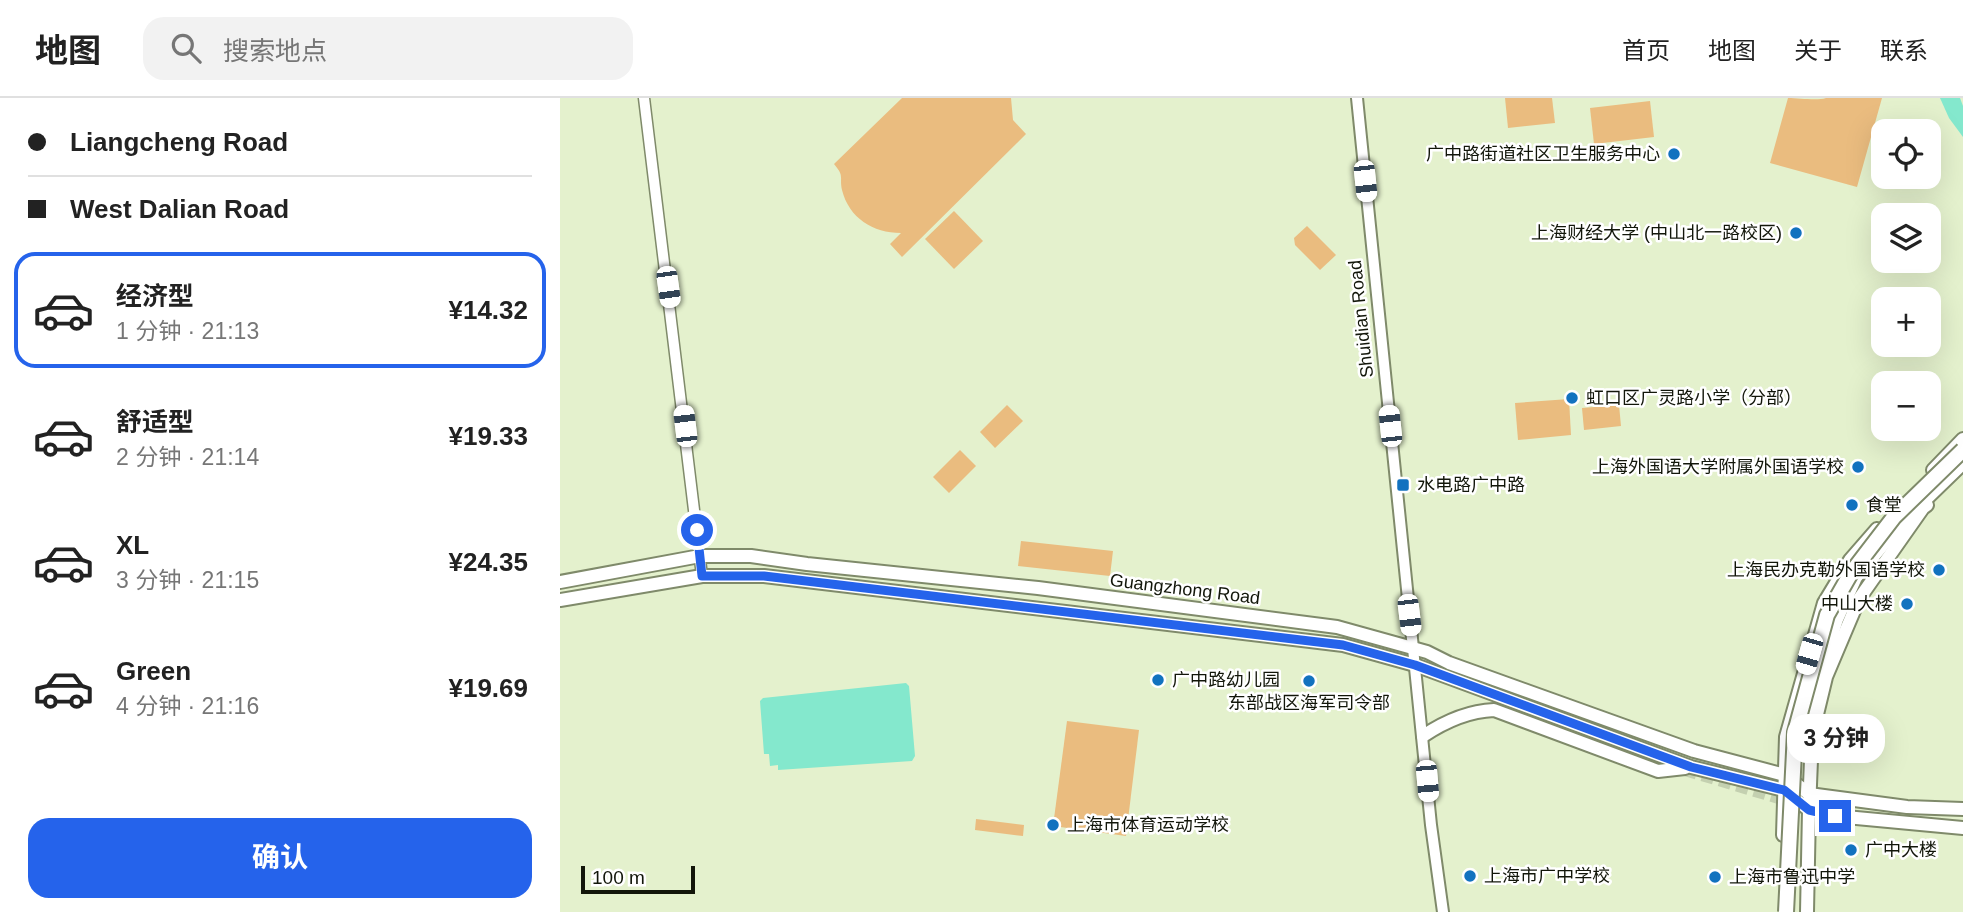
<!DOCTYPE html>
<html lang="zh">
<head>
<meta charset="utf-8">
<style>
  body { margin:0; font-family:Arial,"Noto Sans SC",sans-serif; background:#f2f2f2; color:#222; height:100vh; display:flex; flex-direction:column; font-size:26px; white-space:nowrap }
  * { box-sizing:border-box; margin:0 }
  p { font-size:23px; color:#767676 }
  .icon { flex:none; width:38px; height:38px; fill:none; stroke:currentColor; stroke-width:2; stroke-linecap:round; stroke-linejoin:round }
  .map { position:relative; flex:1; overflow:hidden }
  .side { display:flex; flex-direction:column; background:#fff; width:560px }
  .side>* { flex:none }
  .banner { display:grid; align-content:center; height:154px; padding:0 28px; background:#fff }
  .controls { position:absolute; left:1311px; top:21px; display:grid; gap:14px }
  .controls a { display:grid; place-items:center; width:70px; height:70px; border-radius:14px; background:#fff; box-shadow:0 7px 28px #0002; font-size:35px }
  .scale { position:absolute; left:21px; bottom:18px; width:114px; box-sizing:border-box; padding-left:7px; border:4px solid #12160a; border-top:0; font-size:19px; line-height:24px; white-space:nowrap; color:#12160a; -webkit-text-stroke:5px #fff; paint-order:stroke }
  .end { position:absolute; width:32px; height:32px; margin:-16px; border:9px solid #2563eb; background:#fff; box-shadow:0 0 0 4px #fff }
  .from { border-radius:50% }
  .bubble { position:absolute; height:49px; border-radius:21px; background:#fff; box-shadow:0 7px 28px #0002; font-size:23px; font-weight:700; line-height:49px; text-align:center }
  .car { position:absolute; width:21px; height:42px; margin:-21px -10px; border-radius:9px; box-shadow:0 0 5px 2px #0007; background:linear-gradient(#fff 24%,#345 0 40%,#fff 0 76%,#345 0 86%,#fff 0) }
  .banner b { display:flex; align-items:center; gap:24px; height:66px; font-size:26px }
  .banner b+b { border-top:2px solid #e0e0e0 }
  .banner i { width:18px; height:18px; background:#222 }
  ul { padding:0; list-style:none }
  li { display:flex; align-items:center; gap:21px; height:116px; margin:0 14px 10px; padding:0 14px; border:4px solid transparent; border-radius:21px }
  li div { flex:1 }
  li b { display:block; font-size:26px }
  li em { font-style:normal; font-weight:700 }
  li.on { border-color:#2563eb }
  li>.icon { width:63px; height:63px; stroke-width:1.5 }
  .cta { display:flex; gap:14px; margin-top:auto; padding:14px 28px }
  .cta a { flex:1; height:80px; border-radius:21px; background:#2563eb; color:#fff; font-size:28px; font-weight:700; line-height:80px; text-align:center }
  header { display:flex; align-items:center; gap:42px; box-sizing:border-box; height:98px; padding:0 35px; background:#fff; border-bottom:2px solid #e0e0e0 }
  header strong { font-size:33px }
  nav { display:flex; gap:38px; margin-inline-start:auto; font-size:24px }
  .search { width:490px; height:63px; background:#f2f2f2; display:flex; align-items:center; gap:18px; box-sizing:border-box; padding:0 24px; border-radius:21px; color:#767676; font-size:26px }
  main { display:flex; flex:1; min-height:0 }
  .map>svg:first-child { display:block }
</style>
</head>
<body>
<header>
<strong>地图</strong>
<div class="search"><svg class="icon" aria-label="search" viewBox="0 0 24 24"><circle cx="10" cy="10" r="6"/><path d="M15 15l6 6"/></svg>搜索地点</div>
<nav><a>首页</a><a>地图</a><a>关于</a><a>联系</a></nav>
</header>
<main>
<section class="side">
<div class="banner">
<b><i class="from"></i>Liangcheng Road</b>
<b><i></i>West Dalian Road</b>
</div>
<ul>
<li class="on"><svg class="icon" aria-label="car" viewBox="0 0 24 24"><path d="M5 17H2v-5l4-1 3-4h7l3 4 3 1v5h-3M9 17h6M6 11h13"/><circle cx="7" cy="17" r="2"/><circle cx="17" cy="17" r="2"/></svg><div><b>经济型</b><p>1 分钟 · 21:13</p></div><em>¥14.32</em></li>
<li><svg class="icon" aria-label="car" viewBox="0 0 24 24"><path d="M5 17H2v-5l4-1 3-4h7l3 4 3 1v5h-3M9 17h6M6 11h13"/><circle cx="7" cy="17" r="2"/><circle cx="17" cy="17" r="2"/></svg><div><b>舒适型</b><p>2 分钟 · 21:14</p></div><em>¥19.33</em></li>
<li><svg class="icon" aria-label="car" viewBox="0 0 24 24"><path d="M5 17H2v-5l4-1 3-4h7l3 4 3 1v5h-3M9 17h6M6 11h13"/><circle cx="7" cy="17" r="2"/><circle cx="17" cy="17" r="2"/></svg><div><b>XL</b><p>3 分钟 · 21:15</p></div><em>¥24.35</em></li>
<li><svg class="icon" aria-label="car" viewBox="0 0 24 24"><path d="M5 17H2v-5l4-1 3-4h7l3 4 3 1v5h-3M9 17h6M6 11h13"/><circle cx="7" cy="17" r="2"/><circle cx="17" cy="17" r="2"/></svg><div><b>Green</b><p>4 分钟 · 21:16</p></div><em>¥19.69</em></li>
</ul>
<div class="cta"><a>确认</a></div>
</section>
<div class="map">
<svg width="1403" height="814" viewBox="0 0 1403 814">
  <rect width="100%" height="100%" fill="#e4f1cd"/>
  <g fill="#eabc7f">
    <path d="M342 0H451L453 22 466 36 342 159 330 146 341 135C313 135 289 120 282 92 279 78 285 79 274 66Z"/>
    <polygon points="945,0 992,0 995,25 948,30"/>
    <path d="M1228 0C1239 0 1257 3 1266 0H1322L1297 89 1210 65Z"/>
    <polygon points="1090,3 1094,39 1034,46 1030,10"/>
    <polygon points="394,113 423,143 394,171 365,141"/>
    <polygon points="747,128 776,157 760,172 735,147 734,140"/>
    <polygon points="1009,301 1011,337 958,342 955,305"/>
    <polygon points="447,307 463,323 435,350 420,334"/>
    <polygon points="1059,307 1061,328 1024,332 1022,310"/>
    <polygon points="400,352 416,368 389,395 373,379"/>
    <polygon points="461,443 553,453 550,478 458,468"/>
    <polygon points="507,623 579,632 566,738 493,728"/>
    <polygon points="416,721 464,727 463,738 415,732"/>
  </g>
  <g fill="#84e8cd">
    <polygon points="1380,0 1400,0 1403,8 1403,39 1389,20"/>
    <polygon points="346,585 349,588 355,658 352,663 218,672 218,667 210,668 209,656 204,656 200,603 203,600"/>
  </g>
  <g fill="none" stroke-linecap="round" stroke-linejoin="round">
    <g stroke="#c4d0b0" stroke-width="12" stroke-dasharray="12 6" stroke-linecap="butt">
      <polyline points="1013,632 1055,647"/>
      <polyline points="1125,672 1232,704"/>
    </g>
    <g stroke="#7f8a6a" stroke-width="13">
      <polyline id="tertiary" points="84,0 142,478"/>
    </g>
    <g stroke="#7f8a6a" stroke-width="14">
      <polyline id="secondary" points="797,0 871,727 883,814"/>
    </g>
    <g stroke="#7f8a6a" stroke-width="16">
      <g id="primary">
        <polyline points="1373,372 1403,341"/>
        <polyline points="0,484 140,458 191,458 247,466 478,490 777,529 867,554 889,565 1134,653 1225,677 1249,696 1347,709 1403,711"/>
        <polyline points="0,502 142,478 204,478 783,547 855,567 1131,669 1224,692 1249,712 1275,718 1403,730"/>
        <path d="M863 638C884 624 908 613 934 612L1098 673 1125 670"/>
        <polyline points="1223,737 1226,639 1264,505 1290,462 1317,431"/>
        <polyline points="1247,814 1249,712 1252,637 1266,579 1299,501 1363,410 1367,407"/>
      </g>
    </g>
    <g stroke="#7f8a6a" stroke-width="18">
      <polyline id="trunk" points="1246,617 1276,521 1295,479 1339,426 1403,364"/>
    </g>
    <use href="#tertiary" stroke="#fff" stroke-width="10"/>
    <use href="#secondary" stroke="#fff" stroke-width="10"/>
    <use href="#primary" stroke="#fff" stroke-width="12"/>
    <use href="#trunk" stroke="#fff" stroke-width="14"/>
    <g stroke="#7f8a6a" stroke-width="18" stroke-linecap="butt">
      <polyline id="trunk-bridge" points="1226,814 1235,634 1267,517 1291,475 1334,419 1403,352"/>
    </g>
    <use href="#trunk-bridge" stroke="#fff" stroke-width="14"/>
  </g>
  <g fill="none" stroke-linecap="round" stroke-linejoin="round">
    <polyline stroke="#2563eb" stroke-width="9" points="137,432 142,478 204,478 783,547 855,567 1131,669 1224,692 1249,712 1275,718"/>
  </g>
  <g fill="#1272bf" stroke="#fff" stroke-width="2.5">
    <circle cx="1114" cy="56" r="7"/>
    <circle cx="1236" cy="135" r="7"/>
    <circle cx="1012" cy="300" r="7"/>
    <circle cx="1298" cy="369" r="7"/>
    <rect x="836" y="380" width="14" height="14" rx="3.5"/>
    <circle cx="1292" cy="407" r="7"/>
    <circle cx="1379" cy="472" r="7"/>
    <circle cx="1347" cy="506" r="7"/>
    <circle cx="598" cy="582" r="7"/>
    <circle cx="749" cy="583" r="7"/>
    <circle cx="493" cy="727" r="7"/>
    <circle cx="1291" cy="752" r="7"/>
    <circle cx="910" cy="778" r="7"/>
    <circle cx="1155" cy="779" r="7"/>
  </g>
  <g text-anchor="middle" stroke-width="5" stroke-linejoin="round" paint-order="stroke">
    <g font-size="18" fill="#12160a" stroke="#fff" text-anchor="start">
      <text x="1100" y="62" text-anchor="end">广中路街道社区卫生服务中心</text>
      <text x="1222" y="141" text-anchor="end">上海财经大学 (中山北一路校区)</text>
      <text x="1026" y="306">虹口区广灵路小学（分部）</text>
      <text x="1284" y="375" text-anchor="end">上海外国语大学附属外国语学校</text>
      <text x="857" y="393">水电路广中路</text>
      <text x="1306" y="413">食堂</text>
      <text x="1365" y="478" text-anchor="end">上海民办克勒外国语学校</text>
      <text x="1333" y="512" text-anchor="end">中山大楼</text>
      <text x="612" y="588">广中路幼儿园</text>
      <text x="749" y="611" text-anchor="middle">东部战区海军司令部</text>
      <text x="507" y="733">上海市体育运动学校</text>
      <text x="1305" y="758">广中大楼</text>
      <text x="924" y="784">上海市广中学校</text>
      <text x="1169" y="785">上海市鲁迅中学</text>
    </g>
    <g font-size="18" fill="#12160a" stroke="#fff">
      <text transform="translate(801 221) rotate(-96)" y="6">Shuidian Road</text>
      <text transform="translate(625 491) rotate(7)" y="6">Guangzhong Road</text>
    </g>
  </g>
</svg>
<div class="controls">
<a><svg class="icon" aria-label="locate" viewBox="0 0 24 24"><circle cx="12" cy="12" r="6"/><path d="M12 2v4M12 18v4M2 12h4M18 12h4"/></svg></a>
<a><svg class="icon" aria-label="layers" viewBox="0 0 24 24"><path d="M12 4l9 5-9 5-9-5zM3 14l9 5 9-5"/></svg></a>
<a>+</a>
<a>−</a>
</div>
<div class="scale">100 m</div>
<i class="end from" style="left:137px;top:432px"></i>
<i class="end" style="left:1275px;top:718px"></i>
<div class="bubble" style="left:1227px;top:616px;width:98px">3 分钟</div>
<i class="car" style="left:805px;top:83px;rotate:174deg"></i>
<i class="car" style="left:108px;top:189px;rotate:172deg"></i>
<i class="car" style="left:125px;top:328px;rotate:353deg"></i>
<i class="car" style="left:830px;top:328px;rotate:354deg"></i>
<i class="car" style="left:849px;top:517px;rotate:173deg"></i>
<i class="car" style="left:1249px;top:556px;rotate:196deg"></i>
<i class="car" style="left:867px;top:683px;rotate:175deg"></i>
</div>
</main>
</body>
</html>
